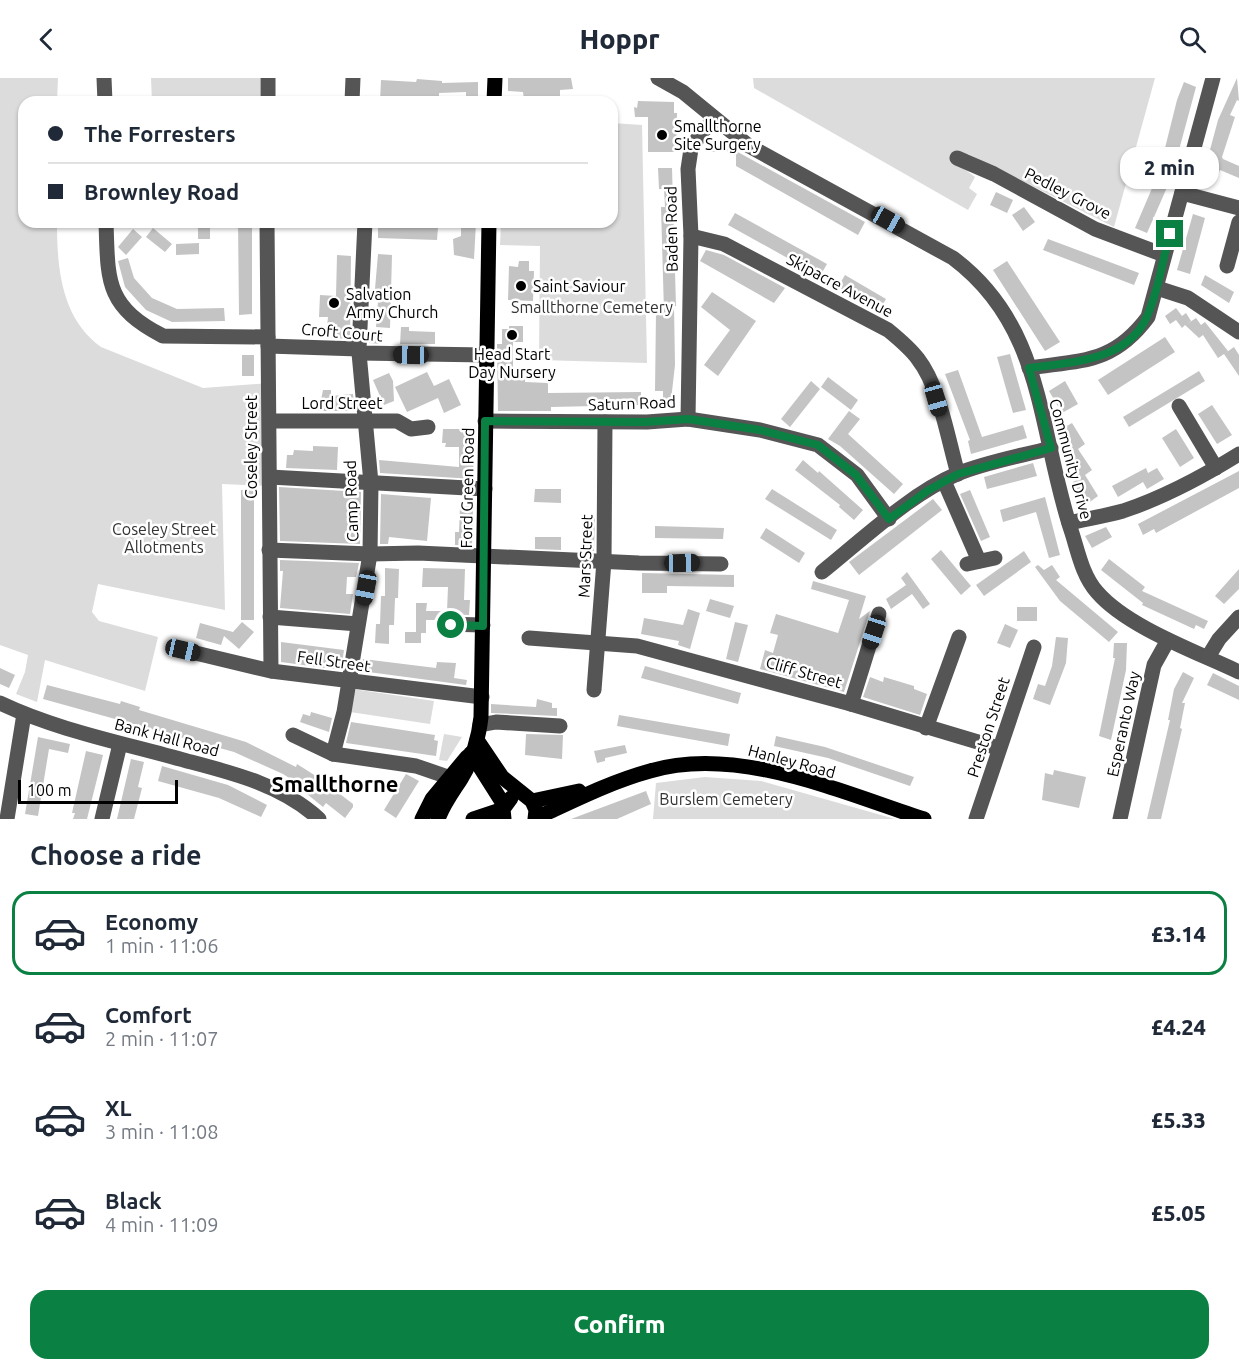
<!DOCTYPE html>
<html lang="en">
<head>
<meta charset="utf-8">
<style>
  body { margin:0; font-family:Ubuntu,sans-serif; background:#f6f6f7; color:#1f2937; height:100vh; display:flex; flex-direction:column; font-size:22px; white-space:nowrap }
  * { box-sizing:border-box; margin:0 }
  p { font-size:20px; color:#747a83 }
  .icon { flex:none; width:33px; height:33px; fill:none; stroke:currentColor; stroke-width:2; stroke-linecap:round; stroke-linejoin:round }
  .map { position:relative; height:741px; overflow:hidden }
  .panel { display:flex; flex-direction:column; background:#fff; flex:1 }
  .panel>* { flex:none }
  .banner { position:absolute; left:18px; top:18px; width:600px; height:132px; border-radius:18px; box-shadow:0 2px 4px #0004; display:grid; align-content:center; height:132px; padding:0 30px; background:#fff }
  .scale { position:absolute; left:18px; bottom:15px; width:160px; box-sizing:border-box; padding-left:6px; border:3px solid #000; border-top:0; font-size:16px; line-height:21px; white-space:nowrap; color:#000; -webkit-text-stroke:4px #fff; paint-order:stroke }
  .end { position:absolute; width:27px; height:27px; margin:-14px; border:8px solid #0b8043; background:#fff; box-shadow:0 0 0 3px #fff }
  .from { border-radius:50% }
  .bubble { position:absolute; height:42px; border-radius:18px; background:#fff; box-shadow:0 2px 4px #0004; font-size:20px; font-weight:800; line-height:42px; text-align:center }
  .car { position:absolute; width:18px; height:36px; margin:-18px -9px; border-radius:8px; box-shadow:0 0 4px 2px #0007; background:linear-gradient(#222 24%,#8ab4d8 0 40%,#222 0 76%,#8ab4d8 0 86%,#222 0) }
  .banner b { display:flex; align-items:center; gap:21px; height:57px; font-size:22px }
  .banner b+b { border-top:2px solid #e0e1e3 }
  .banner i { width:15px; height:15px; background:#1f2937 }
  ul { padding:0; list-style:none }
  li { display:flex; align-items:center; gap:18px; height:84px; margin:0 12px 9px; padding:0 18px; border:3px solid transparent; border-radius:18px }
  li div { flex:1 }
  li b { display:block; font-size:22px }
  li em { font-style:normal; font-weight:800 }
  li.selected { border-color:#0b8043 }
  li>.icon { width:54px; height:54px; stroke-width:1.5 }
  h2 { padding:0 30px; font-size:27px; line-height:72px }
  .action { display:flex; gap:12px; margin-top:auto; padding:12px 30px }
  .action a { flex:1; height:69px; border-radius:18px; background:#0b8043; color:#fff; font-size:24px; font-weight:800; line-height:69px; text-align:center }
  header { display:flex; justify-content:space-between; align-items:center; height:78px; padding:0 30px; background:#fff; font-size:27px; font-weight:800 }
  .map>svg:first-child { display:block }
</style>
</head>
<body>
<header><svg class="icon" aria-label="back" viewBox="0 0 24 24"><path d="M15 5l-7 7 7 7"/></svg>Hoppr<svg class="icon" aria-label="search" viewBox="0 0 24 24"><circle cx="10" cy="10" r="6"/><path d="M15 15l6 6"/></svg></header>
<div class="map">
<svg width="1239" height="741" viewBox="0 0 1239 741">
  <rect width="100%" height="100%" fill="#fff"/>
  <g fill="#dcdcdc">
    <path d="M0 0H58L57 24H24V144H57C57 190 61 240 101 269L203 310 269 305 270 408 222 406 225 532 98 506 92 534 99 543 158 559 145 613 45 582 37 624 16 616 25 594 28 577 0 567Z"/>
    <polygon points="151,0 260,0 260,24 152,24"/>
    <polygon points="753,0 1155,0 1114,149 968,76 963,90 975,99 969,110 977,116 968,132 754,10"/>
    <polygon points="612,45 642,47 647,285 539,282 540,168 500,167 501,144 612,144"/>
    <polygon points="353,611 434,623 430,646 350,634"/>
    <polygon points="444,656 462,659 447,683 439,682"/>
    <polygon points="705,699 761,703 895,741 653,741 656,705"/>
  </g>
  <g fill="#c4c4c4">
    <polygon points="508,0 571,0 573,11 560,12 560,21 524,22 523,14 508,13"/>
    <polygon points="1237,0 1239,23 1237,22 1230,37 1235,39 1222,79 1223,81 1239,88 1239,100 1220,92 1215,103 1203,98 1218,42"/>
    <polygon points="417,1 442,3 442,5 478,4 478,24 466,24 466,14 439,15 439,24 427,24 427,20 396,19 396,24 380,24 381,2 416,4"/>
    <polygon points="1184,4 1196,9 1172,98 1147,155 1135,150 1159,94 1177,22"/>
    <polygon points="638,23 674,24 674,35 677,35 676,74 648,74 648,39 635,39 634,29 637,30"/>
    <polygon points="713,61 736,73 706,74"/>
    <polygon points="736,73 865,144 858,157 736,88"/>
    <polygon points="658,90 672,90 676,228 674,228 675,287 671,322 663,323 663,313 655,313 656,234 664,234 661,129 665,129 664,111 659,111"/>
    <polygon points="996,114 1013,122 1007,135 990,127"/>
    <polygon points="1024,129 1035,144 1023,153 1012,137"/>
    <polygon points="735,135 827,186 820,198 728,147"/>
    <polygon points="1193,136 1205,140 1190,196 1177,192"/>
    <rect x="198" y="144" width="12" height="17"/>
    <polygon points="238,144 252,144 252,236 239,237"/>
    <polygon points="461,144 476,145 474,181 454,177 453,161 461,158"/>
    <polygon points="378,148 438,150 437,162 378,160"/>
    <polygon points="153,150 172,166 165,174 146,159"/>
    <polygon points="133,151 142,159 126,177 118,169"/>
    <polygon points="1048,161 1139,195 1134,207 1043,172"/>
    <polygon points="199,165 199,176 176,177 176,166"/>
    <polygon points="706,172 724,177 785,210 774,225 700,183"/>
    <polygon points="378,176 392,177 390,250 376,249 379,211 375,211"/>
    <polygon points="337,177 351,178 350,261 331,260 332,250 327,249 328,239 319,239 320,217 336,218"/>
    <polygon points="128,180 134,200 152,220 177,231 224,230 225,243 172,244 146,232 125,209 118,183"/>
    <polygon points="519,183 529,183 529,193 534,193 533,223 508,222 509,188 518,189"/>
    <polygon points="1007,183 1060,264 1045,273 993,192"/>
    <polygon points="845,197 886,221 879,233 838,209"/>
    <polygon points="1205,197 1234,214 1229,225 1201,207"/>
    <polygon points="712,214 756,243 718,298 704,287 730,252 701,229"/>
    <polygon points="1176,230 1182,238 1186,235 1191,243 1187,246 1196,240 1201,247 1205,244 1228,273 1224,276 1234,269 1239,277 1239,298 1224,276 1218,280 1203,257 1199,260 1185,247 1182,250 1176,242 1170,246 1165,238"/>
    <polygon points="509,248 523,248 523,264 513,264 513,291 520,293 520,297 525,297 525,304 548,305 548,315 641,314 641,327 551,329 551,333 498,333 497,266 502,266 502,251 509,251"/>
    <polygon points="401,249 409,249 409,253 435,254 435,266 400,266"/>
    <polygon points="370,254 382,255 382,266 369,265"/>
    <polygon points="1165,259 1175,274 1108,317 1098,302"/>
    <polygon points="1010,276 1026,332 1013,335 997,279"/>
    <rect x="242" y="277" width="12" height="21"/>
    <polygon points="958,292 982,359 1023,347 1027,360 971,376 968,363 970,362 945,296"/>
    <polygon points="1199,293 1205,303 1129,349 1123,339"/>
    <polygon points="427,294 434,308 449,301 461,327 444,335 438,320 407,334 395,309"/>
    <polygon points="389,295 393,303 394,323 384,327 373,302"/>
    <polygon points="828,299 858,322 851,332 821,309"/>
    <polygon points="811,303 820,311 790,349 781,341"/>
    <polygon points="1065,303 1078,326 1062,335 1049,313"/>
    <polygon points="323,312 331,312 331,318 353,316 355,333 318,333 318,322 321,322"/>
    <polygon points="1212,327 1232,357 1217,366 1198,336"/>
    <polygon points="849,333 860,341 848,356 903,406 894,416 840,368 828,361"/>
    <polygon points="1072,345 1085,366 1078,371 1092,392 1085,397 1098,418 1087,426 1073,404 1080,400 1066,378 1074,374 1060,352"/>
    <polygon points="443,351 475,351 473,401 380,395 379,382 459,389 459,369 445,369 446,365 442,365"/>
    <polygon points="1176,351 1194,380 1180,389 1162,360"/>
    <polygon points="313,368 338,369 337,392 286,390 287,377 293,377 294,372 313,373"/>
    <polygon points="803,382 818,395 819,393 863,432 854,442 839,429 840,427 795,392"/>
    <polygon points="1033,385 1037,398 987,411 984,399"/>
    <polygon points="1146,390 1148,395 1157,390 1164,401 1147,411 1143,404 1118,419 1112,408"/>
    <polygon points="1239,393 1239,410 1156,455 1154,451 1143,457 1138,446"/>
    <polygon points="279,409 361,414 360,466 280,463"/>
    <polygon points="535,411 561,411 561,425 534,424"/>
    <polygon points="772,411 837,452 831,462 765,421"/>
    <rect x="241" y="412" width="13" height="130"/>
    <polygon points="970,412 990,459 981,463 960,416"/>
    <polygon points="381,416 431,420 427,463 389,459 388,466 380,466"/>
    <polygon points="1045,419 1060,477 1049,480 1036,434 1003,444 1000,432"/>
    <polygon points="933,421 942,432 859,497 849,484"/>
    <polygon points="460,428 473,429 472,468 455,467 455,454 459,454"/>
    <polygon points="583,439 595,440 594,473 582,473"/>
    <polygon points="655,448 724,450 723,461 655,460"/>
    <polygon points="1106,449 1112,459 1092,470 1085,458"/>
    <polygon points="766,450 805,475 799,485 760,460"/>
    <polygon points="535,459 561,459 561,472 535,471"/>
    <polygon points="941,472 971,508 961,517 931,481"/>
    <polygon points="1024,473 1031,484 984,518 976,507"/>
    <polygon points="1109,481 1145,509 1142,513 1208,543 1204,551 1196,547 1194,551 1142,527 1143,525 1101,492"/>
    <polygon points="280,482 359,485 356,499 347,499 346,516 353,516 350,536 280,530 283,493 280,493"/>
    <polygon points="1038,487 1044,492 1052,487 1060,499 1056,502 1118,554 1109,564 1060,523 1035,489"/>
    <polygon points="385,490 399,491 398,520 395,520 394,547 389,547 389,566 375,565 376,546 380,546 381,518 385,518"/>
    <polygon points="423,490 465,491 464,522 470,522 469,537 443,536 434,542 426,542 426,555 421,555 421,565 405,565 405,554 416,554 416,525 427,525 426,533 447,533 448,509 422,509"/>
    <polygon points="1239,491 1239,511 1224,526 1215,518"/>
    <polygon points="907,494 930,526 923,531 912,516 891,531 886,521 906,507 901,500"/>
    <polygon points="642,495 734,497 734,509 667,508 667,515 642,515"/>
    <polygon points="813,503 866,518 859,541 870,533 844,614 760,591 765,572 773,575 778,557 770,555 776,536 838,555 849,522 811,511"/>
    <polygon points="710,521 734,528 730,540 706,533"/>
    <rect x="1017" y="529" width="20" height="14"/>
    <polygon points="688,531 700,535 690,571 678,567 679,563 641,556 644,540 683,547"/>
    <polygon points="242,544 254,554 239,571 224,558 221,567 196,560 200,545 233,554"/>
    <polygon points="735,544 748,547 738,584 726,581"/>
    <polygon points="1005,546 1018,552 1010,570 997,565"/>
    <polygon points="1056,559 1068,560 1066,585 1050,627 1033,621 1038,606 1045,608 1052,588"/>
    <polygon points="281,564 344,572 341,592 281,584"/>
    <polygon points="1114,565 1127,565 1126,592 1111,662 1099,658 1115,580 1113,580"/>
    <polygon points="363,581 436,590 437,584 456,585 454,600 467,602 466,607 361,593"/>
    <polygon points="645,588 741,615 738,626 641,600"/>
    <polygon points="0,590 15,597 9,610 0,606"/>
    <polygon points="1183,594 1194,600 1182,625 1185,625 1180,650 1182,651 1161,741 1147,741 1170,642 1168,642 1174,611"/>
    <polygon points="1213,595 1239,608 1239,622 1207,607"/>
    <polygon points="870,599 883,604 884,599 914,608 914,611 927,616 920,637 863,619"/>
    <polygon points="47,607 120,626 121,623 140,629 139,632 246,664 296,689 297,686 319,700 353,726 353,729 345,740 326,725 323,729 307,716 309,713 283,696 234,674 43,621"/>
    <polygon points="537,621 552,625 552,630 557,630 557,638 491,635 491,626 536,629"/>
    <polygon points="311,634 332,640 329,654 300,644 303,636 310,638"/>
    <polygon points="619,637 730,656 728,668 617,648"/>
    <polygon points="351,644 435,657 434,662 438,663 436,678 346,665"/>
    <polygon points="526,656 563,657 562,681 525,677"/>
    <polygon points="776,658 825,669 914,699 910,708 828,680 774,668"/>
    <polygon points="38,659 70,666 68,675 49,671 38,738 25,736"/>
    <polygon points="625,667 627,675 605,680 605,683 597,685 594,673"/>
    <polygon points="86,673 103,677 87,741 73,741 75,735 72,735"/>
    <polygon points="131,681 144,684 138,709 142,710 134,741 117,741"/>
    <polygon points="162,688 228,707 267,727 261,739 219,720 158,703"/>
    <polygon points="1054,692 1086,699 1079,730 1042,722 1045,695 1053,697"/>
    <polygon points="406,696 419,703 396,740 384,732"/>
    <polygon points="646,713 651,726 617,741 571,741"/>
  </g>
  <g fill="none" stroke-linecap="round" stroke-linejoin="round">
    <g stroke="#555" stroke-width="15">
      <polyline points="104,0 105,24"/>
      <path d="M658 0 683 14 749 68 953 180C1045 249 1038 352 1071 452 1078 473 1082 497 1097 514 1127 549 1197 574 1239 594"/>
      <polyline points="268,24 268,0"/>
      <polyline points="352,24 353,0"/>
      <polyline points="957,80 994,96 1095,151 1164,177"/>
      <polyline points="1182,115 1239,130"/>
      <path d="M106 144C108 203 105 228 163 258L268 259"/>
      <polyline points="267,144 271,593"/>
      <path d="M691 158 724 166 888 252C899 261 910 270 918 281 940 309 948 362 958 396"/>
      <polyline points="1227,188 1239,144"/>
      <polyline points="1157,210 1188,220 1239,254"/>
      <polyline points="268,268 359,271 359,275 486,277"/>
      <polyline points="359,271 365,144"/>
      <path d="M1029 290C1082 282 1113 286 1148 239L1213 0"/>
      <polyline points="1179,328 1216,390"/>
      <polyline points="688,341 691,158 688,91 691,71 701,55 715,41"/>
      <polyline points="270,343 397,343 411,351 428,349"/>
      <polyline points="485,343 647,344 688,341 760,352 818,367 857,397 889,441"/>
      <polyline points="270,399 485,411"/>
      <polyline points="944,403 979,483"/>
      <path d="M1069 445C1086 441 1105 438 1123 433 1165 419 1202 399 1239 376"/>
      <polyline points="269,472 370,476 418,475 639,485 721,486"/>
      <polyline points="967,486 995,480"/>
      <path d="M822 494C862 462 910 416 957 396 986 384 1021 378 1051 370"/>
      <polyline points="270,539 358,546"/>
      <polyline points="443,546 483,547"/>
      <polyline points="529,560 637,568 851,626 998,670"/>
      <polyline points="183,572 271,593 482,619"/>
      <polyline points="1208,579 1219,561 1239,539"/>
      <polyline points="594,612 604,483 605,344"/>
      <path d="M0 625C59 653 124 665 187 683 233 695 282 707 319 741"/>
      <polyline points="851,626 879,536"/>
      <polyline points="480,647 496,644 560,648"/>
      <polyline points="926,650 959,559"/>
      <polyline points="293,657 333,676 416,688 448,699"/>
      <polyline points="333,676 344,634 370,476 371,405 359,275"/>
      <polyline points="7,741 24,636"/>
      <polyline points="102,741 120,666"/>
      <polyline points="976,741 1034,569"/>
      <polyline points="1120,741 1154,587 1168,562"/>
    </g>
    <g stroke="#000" stroke-width="15">
      <polyline points="494,24 495,0"/>
      <polyline points="477,662 502,699 532,723 536,732 535,741"/>
      <polyline points="471,675 504,727"/>
      <polyline points="532,723 579,713"/>
      <path d="M536 740C573 723 610 704 650 693 737 667 841 714 924 741"/>
      <polyline points="422,741 432,721 467,679"/>
      <path d="M438 741C444 725 452 715 461 701 472 684 479 658 481 639L489 144"/>
      <polyline points="473,741 503,731"/>
      <polyline points="504,741 503,731 511,720"/>
    </g>
  </g>
  <g fill="none" stroke-linecap="round" stroke-linejoin="round">
    <path stroke="#0b8043" stroke-width="8" d="M451 547 483 548 485 343 646 344 688 341 760 352 818 367 856 397 889 441 927 413 958 396 1051 370 1029 290C1071 284 1130 283 1148 236 1159 211 1162 183 1170 156"/>
  </g>
  <g fill="#000" stroke="#fff" stroke-width="2">
    <circle cx="662" cy="57" r="6"/>
    <circle cx="521" cy="208" r="6"/>
    <circle cx="334" cy="225" r="6"/>
    <circle cx="512" cy="257" r="6"/>
  </g>
  <g text-anchor="middle" stroke-width="5" stroke-linejoin="round" paint-order="stroke">
    <g font-size="16" fill="#000" stroke="#fff" text-anchor="start">
      <text x="674" y="54">Smallthorne<tspan x="674" dy="18">Site Surgery</tspan></text>
      <text x="533" y="214">Saint Saviour</text>
      <text x="346" y="222">Salvation<tspan x="346" dy="18">Army Church</tspan></text>
      <text x="512" y="282" text-anchor="middle">Head Start<tspan x="512" dy="18">Day Nursery</tspan></text>
    </g>
    <g font-size="16" fill="#000" stroke="#fff">
      <text transform="translate(1068 115) rotate(27)" y="6">Pedley Grove</text>
      <text transform="translate(671 151) rotate(-91)" y="6">Baden Road</text>
      <text transform="translate(840 207) rotate(28)" y="6">Skipacre Avenue</text>
      <text transform="translate(342 254) rotate(5)" y="6">Croft Court</text>
      <text x="342" y="331">Lord Street</text>
      <text transform="translate(632 325) rotate(-2)" y="6">Saturn Road</text>
      <text transform="translate(251 369) rotate(-90)" y="6">Coseley Street</text>
      <text transform="translate(1071 381) rotate(75)" y="6">Community Drive</text>
      <text transform="translate(467 410) rotate(-89)" y="6">Ford Green Road</text>
      <text transform="translate(351 423) rotate(-92)" y="6">Camp Road</text>
      <text transform="translate(585 478) rotate(-88)" y="6">Mars Street</text>
      <text transform="translate(334 583) rotate(8)" y="6">Fell Street</text>
      <text transform="translate(804 594) rotate(16)" y="6">Cliff Street</text>
      <text transform="translate(1123 646) rotate(-78)" y="6">Esperanto Way</text>
      <text transform="translate(988 649) rotate(-72)" y="6">Preston Street</text>
      <text transform="translate(167 659) rotate(15)" y="6">Bank Hall Road</text>
      <text transform="translate(792 683) rotate(15)" y="6">Hanley Road</text>
    </g>
    <g font-size="16" fill="#333" stroke="#fff">
      <text x="592" y="235">Smallthorne Cemetery</text>
      <text x="164" y="457">Coseley Street<tspan x="164" dy="18">Allotments</tspan></text>
      <text x="726" y="727">Burslem Cemetery</text>
    </g>
    <g font-size="22" font-weight="bold" fill="#000" stroke="#fff">
      <text x="335" y="714">Smallthorne</text>
    </g>
  </g>
</svg>
<div class="scale">100 m</div>
<i class="end from" style="left:451px;top:547px"></i>
<i class="end" style="left:1170px;top:156px"></i>
<div class="bubble" style="left:1120px;top:69px;width:99px">2 min</div>
<i class="car" style="left:888px;top:142px;rotate:119deg"></i>
<i class="car" style="left:411px;top:277px;rotate:271deg"></i>
<i class="car" style="left:936px;top:321px;rotate:164deg"></i>
<i class="car" style="left:682px;top:485px;rotate:89deg"></i>
<i class="car" style="left:366px;top:510px;rotate:191deg"></i>
<i class="car" style="left:874px;top:554px;rotate:198deg"></i>
<i class="car" style="left:183px;top:572px;rotate:103deg"></i>
<div class="banner">
<b><i class="from"></i>The Forresters</b>
<b><i></i>Brownley Road</b>
</div>
</div>
<section class="panel">
<h2>Choose a ride</h2>
<ul>
<li class="selected"><svg class="icon" aria-label="car" viewBox="0 0 24 24"><path d="M5 17H2v-5l4-1 3-4h7l3 4 3 1v5h-3M9 17h6M6 11h13"/><circle cx="7" cy="17" r="2"/><circle cx="17" cy="17" r="2"/></svg><div><b>Economy</b><p>1 min · 11:06</p></div><em>£3.14</em></li>
<li><svg class="icon" aria-label="car" viewBox="0 0 24 24"><path d="M5 17H2v-5l4-1 3-4h7l3 4 3 1v5h-3M9 17h6M6 11h13"/><circle cx="7" cy="17" r="2"/><circle cx="17" cy="17" r="2"/></svg><div><b>Comfort</b><p>2 min · 11:07</p></div><em>£4.24</em></li>
<li><svg class="icon" aria-label="car" viewBox="0 0 24 24"><path d="M5 17H2v-5l4-1 3-4h7l3 4 3 1v5h-3M9 17h6M6 11h13"/><circle cx="7" cy="17" r="2"/><circle cx="17" cy="17" r="2"/></svg><div><b>XL</b><p>3 min · 11:08</p></div><em>£5.33</em></li>
<li><svg class="icon" aria-label="car" viewBox="0 0 24 24"><path d="M5 17H2v-5l4-1 3-4h7l3 4 3 1v5h-3M9 17h6M6 11h13"/><circle cx="7" cy="17" r="2"/><circle cx="17" cy="17" r="2"/></svg><div><b>Black</b><p>4 min · 11:09</p></div><em>£5.05</em></li>
</ul>
<div class="action"><a>Confirm</a></div>
</section>
</body>
</html>
